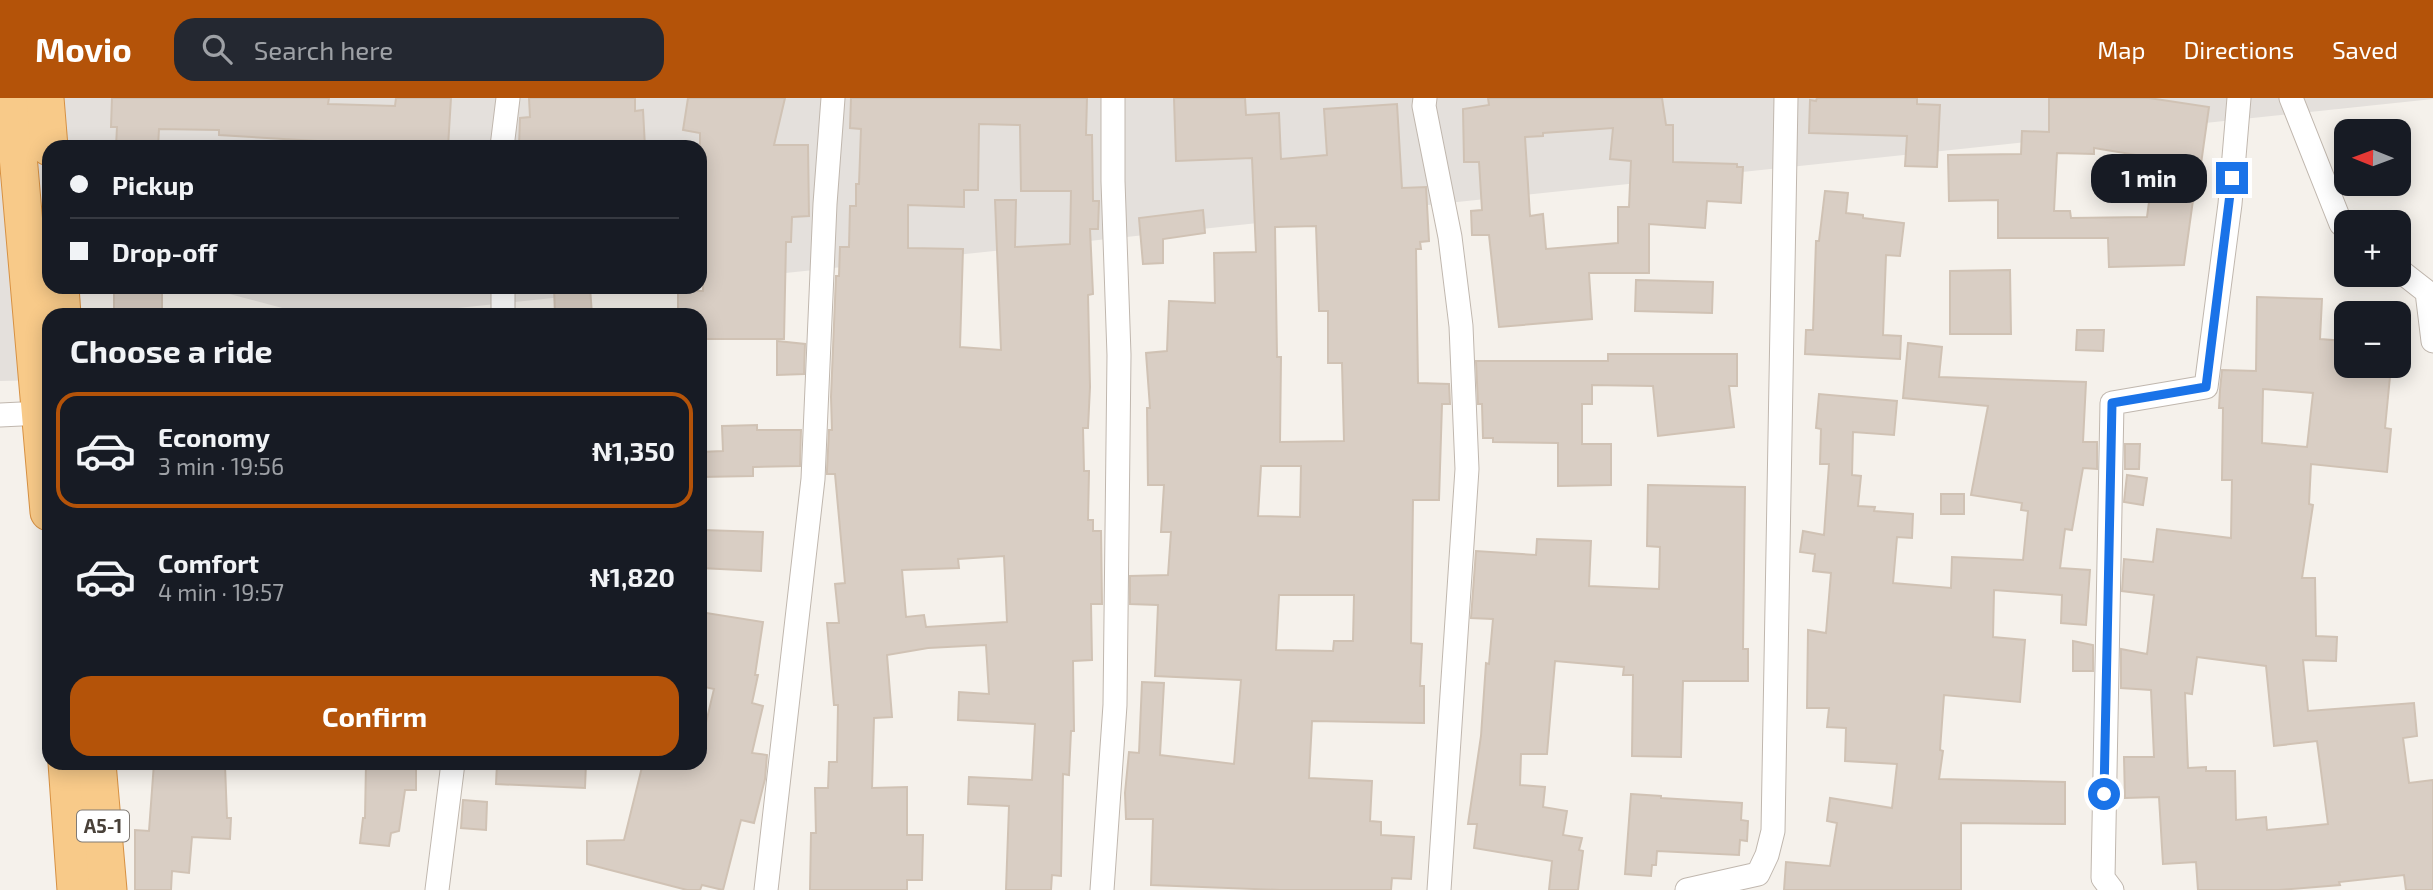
<!DOCTYPE html>
<html lang="en">
<head>
<meta charset="utf-8">
<style>
  body { margin:0; font-family:"Exo 2",sans-serif; background:#242831; color:#f1f3f6; height:100vh; display:flex; flex-direction:column; font-size:26px; white-space:nowrap }
  * { box-sizing:border-box; margin:0 }
  p { font-size:23px; color:#9ea1a6 }
  .icon { flex:none; width:38px; height:38px; fill:none; stroke:currentColor; stroke-width:2; stroke-linecap:round; stroke-linejoin:round }
  .map { position:relative; flex:1; overflow:hidden }
  .drawer { position:absolute; left:42px; top:210px; width:665px; height:462px; display:flex; flex-direction:column; background:#171b24; border-radius:21px; box-shadow:0 4px 18px #0003 }
  .drawer>* { flex:none }
  .hud { position:absolute; left:42px; top:42px; width:665px; height:154px; border-radius:21px; box-shadow:0 4px 18px #0003; display:grid; align-content:center; height:154px; padding:0 28px; background:#171b24 }
  .needle { width:46px; rotate:271deg }
  .tools { position:absolute; left:2334px; top:21px; display:grid; gap:14px }
  .tools a { display:grid; place-items:center; width:77px; height:77px; border-radius:14px; background:#171b24; box-shadow:0 4px 18px #0003; font-size:35px }
  .end { position:absolute; width:32px; height:32px; margin:-16px; border:9px solid #1a73e8; background:#fff; box-shadow:0 0 0 4px #fff }
  .from { border-radius:50% }
  .bubble { position:absolute; height:49px; border-radius:21px; background:#171b24; box-shadow:0 4px 18px #0003; font-size:23px; font-weight:700; line-height:49px; text-align:center }
  .hud b { display:flex; align-items:center; gap:24px; height:66px; font-size:26px }
  .hud b+b { border-top:2px solid #363941 }
  .hud i { width:18px; height:18px; background:#f1f3f6 }
  ul { padding:0; list-style:none }
  li { display:flex; align-items:center; gap:21px; height:116px; margin:0 14px 10px; padding:0 14px; border:4px solid transparent; border-radius:21px }
  li div { flex:1 }
  li b { display:block; font-size:26px }
  li em { font-style:normal; font-weight:700 }
  li.selected { border-color:#b45309 }
  li>.icon { width:63px; height:63px; stroke-width:1.5 }
  h2 { padding:0 28px; font-size:32px; line-height:84px }
  .action { display:flex; gap:14px; margin-top:auto; padding:14px 28px }
  .action a { flex:1; height:80px; border-radius:21px; background:#b45309; color:#fff; font-size:28px; font-weight:700; line-height:80px; text-align:center }
  header { display:flex; align-items:center; gap:42px; box-sizing:border-box; height:98px; padding:0 35px; background:#b45309; color:#fff }
  header strong { font-size:33px }
  nav { display:flex; gap:38px; margin-inline-start:auto; font-size:24px }
  .search { width:490px; height:63px; background:#242831; display:flex; align-items:center; gap:18px; box-sizing:border-box; padding:0 24px; border-radius:21px; color:#9ea1a6; font-size:26px }
  .map>svg:first-child { display:block }
</style>
</head>
<body>
<header>
<strong>Movio</strong>
<div class="search"><svg class="icon" aria-label="search" viewBox="0 0 24 24"><circle cx="10" cy="10" r="6"/><path d="M15 15l6 6"/></svg>Search here</div>
<nav><a>Map</a><a>Directions</a><a>Saved</a></nav>
</header>
<div class="map">
<svg width="2433" height="792" viewBox="0 0 2433 792">
  <rect width="100%" height="100%" fill="#f5f1eb"/>
  <g fill="#e4e0dc">
    <polygon points="0,0 2433,0 2433,1 700,184 700,49 49,49 49,282 0,283"/>
    <polygon points="203,189 656,189 391,217 309,217"/>
  </g>
  <g fill="#d9cec4" stroke="#d0c2b4" stroke-width="2" fill-rule="evenodd">
    <polygon points="112,0 329,0 328,6 395,8 396,0 451,0 448,49 350,49 350,45 219,37 219,32 159,31 158,49 116,49 117,29 111,29"/>
    <polygon points="529,0 635,0 635,13 643,12 645,49 519,49 520,20 530,19"/>
    <polygon points="688,0 785,0 774,47 808,47 809,118 792,119 791,144 786,144 784,241 700,241 700,217 678,217 678,193 703,193 704,143 700,143 700,35 683,32"/>
    <path d="M851 0H1087L1086 37H1092L1093 103H1099L1098 131H1090L1093 196 1088 197 1090 289 1088 330H1083L1084 373H1089L1088 422H1093V433H1101L1102 506H1091L1092 562 1073 563 1074 633H1071L1069 677 1063 676 1061 778 1052 777 1051 792H1006L1009 708 968 706 969 679 1032 682 1035 626 958 622 959 594 989 596 986 547 928 550 887 557 892 619 874 620 872 690 907 689V737H923L922 782H907V792H810L811 735H816L815 690H828L829 664H837L838 607H834L827 525H839L835 486 845 485 835 376H827V372L829 332H832L831 299 836 178H839L840 149H849L850 108H856V86H859L861 31 850 30ZM979 26 1020 27 1021 93H1071L1070 146 1015 149 1016 102H995L1001 252 960 249 963 151 908 150V107L964 109V92H978ZM1004 458 1007 524 926 529 924 517 906 519 902 472 959 470 958 461Z"/>
    <path d="M1174 0H1245L1246 17 1279 15 1281 61 1327 57 1324 11 1397 6 1402 90 1426 89 1429 143 1420 144 1421 151H1416L1418 285 1449 286 1450 306H1442L1439 402H1413L1411 545 1422 546 1420 588H1424V625L1312 623 1309 680 1372 683 1370 723 1381 724V737L1414 739 1411 781 1392 780 1391 792H1280L1151 787 1153 721H1126L1125 695 1129 654 1139 655 1142 584 1164 585 1160 657 1234 666 1241 582 1155 578 1158 507 1130 506V478L1168 477 1171 434H1161L1164 387H1148L1147 310H1150L1146 255 1167 253 1169 203 1215 205 1214 155 1256 154 1252 60 1176 63ZM1316 128 1319 213H1328V265H1342L1344 343 1280 344 1281 259H1277L1275 129ZM1261 368H1301L1300 419 1258 418ZM1279 497H1354L1353 543H1334L1333 553 1276 552Z"/>
    <path d="M1488 0H1662L1666 27H1673V64L1737 66V69H1743L1741 105 1707 103 1705 130 1649 126V175H1589L1592 221 1499 229 1489 137H1472L1471 113 1482 112 1479 64H1464L1463 11 1489 7ZM1613 30 1610 61 1631 63 1629 109H1618V145L1546 151 1543 116 1530 118 1525 39 1543 38V35Z"/>
    <polygon points="1817,0 1917,0 1917,6 1940,7 1937,69 1905,68 1907,38 1809,35 1810,2 1816,3"/>
    <path d="M2049 0H2149L2209 9 2201 66H2198L2184 167 2109 169 2108 140H1998V102L1949 103 1948 57 2021 56 2022 33 2049 34ZM2094 50 2155 60 2147 119 2071 120 2070 113H2054L2057 55 2094 56Z"/>
    <polygon points="1825,93 1848,95 1846,115 1863,117 1863,120 1904,125 1900,158 1886,157 1883,237 1901,238 1900,261 1805,256 1806,232 1813,232 1816,143 1819,143"/>
    <polygon points="1203,112 1205,135 1163,141 1163,165 1143,166 1139,120"/>
    <polygon points="2010,172 2011,236 1950,236 1950,173"/>
    <polygon points="1636,182 1713,184 1712,215 1635,213"/>
    <polygon points="554,189 590,189 592,217 555,217"/>
    <rect x="114" y="193" width="48" height="24"/>
    <path d="M2257 199 2322 201 2320 241 2345 243 2344 268H2391L2385 330 2391 331 2387 374 2311 366 2309 406 2313 407 2302 480H2315L2316 538 2337 539 2336 563 2303 562 2308 613 2414 605 2417 638 2403 640 2409 685 2433 682V792H2406L2404 777 2339 784 2340 787 2279 792H2198L2196 764 2163 766 2159 699 2125 700 2124 659H2154L2151 592 2121 590V551L2147 556 2154 497 2122 493 2124 461 2153 464 2157 431 2231 440 2232 382H2222L2223 310H2219L2220 292 2222 272 2256 273ZM2263 291 2313 295 2307 349 2262 345ZM2197 559 2266 568 2274 648 2317 643 2328 726 2267 732 2266 719 2236 722 2235 673H2206V669L2188 670 2185 595 2192 596Z"/>
    <polygon points="2077,232 2104,232 2103,253 2076,252"/>
    <polygon points="777,243 805,246 804,276 777,277"/>
    <polygon points="1908,245 1942,249 1939,279 2086,284 2083,344 2097,344 2097,371 2083,370 2072,432 2065,431 2060,470 2090,472 2086,527 2061,525 2062,497 1994,492 1993,539 2025,542 2020,604 1944,597 1940,652 1943,653 1939,681 2065,684 2065,726 1961,725 1961,792 1784,792 1786,764 1830,768 1837,725 1827,723 1830,700 1892,710 1897,666 1845,663 1846,630 1827,629 1829,610 1807,610 1808,532 1826,535 1831,475 1813,473 1815,456 1800,454 1803,433 1824,437 1829,366 1820,366 1821,331 1816,330 1819,296 1897,303 1894,337 1853,334 1852,377 1861,378 1858,408 1875,409 1874,413 1913,416 1912,440 1897,439 1893,485 1951,490 1952,459 2023,462 2028,413 2021,412 2022,405 1971,397 1988,308 1903,300"/>
    <polygon points="1608,256 1737,256 1737,288 1729,288 1734,329 1658,338 1653,288 1592,287 1592,306 1582,306 1582,346 1611,346 1611,387 1558,388 1558,345 1493,344 1493,340 1483,340 1482,306 1478,306 1476,263 1608,263"/>
    <polygon points="757,327 757,332 801,332 800,368 753,369 753,378 700,379 700,354 723,353 722,328"/>
    <polygon points="2125,346 2140,346 2139,371 2125,371"/>
    <polygon points="2127,377 2147,380 2143,407 2124,404"/>
    <polygon points="1648,387 1745,389 1743,551 1748,551 1748,583 1683,583 1681,659 1632,658 1633,577 1623,577 1624,569 1555,563 1547,656 1521,656 1520,687 1545,689 1543,709 1567,713 1563,737 1582,740 1579,752 1583,753 1578,792 1549,792 1552,763 1474,750 1477,726 1468,726 1481,638 1486,565 1489,566 1493,521 1471,520 1476,453 1536,457 1537,441 1591,443 1589,488 1659,491 1660,449 1647,448"/>
    <rect x="1941" y="396" width="23" height="20"/>
    <polygon points="702,432 763,434 761,473 700,470"/>
    <polygon points="700,514 763,524 755,577 758,577 752,605 763,608 752,655 767,657 765,681 754,725 741,722 723,792 702,787 700,792 687,792 587,766 587,743 624,742 643,665 700,665 700,650 714,591 700,588"/>
    <polygon points="2073,543 2093,547 2093,573 2073,573"/>
    <polygon points="154,665 189,665 189,668 225,667 227,720 231,720 230,741 192,739 189,775 172,773 171,792 135,792 135,732 149,733"/>
    <polygon points="366,665 416,665 416,692 405,692 399,733 391,735 389,748 360,745 363,720 365,720"/>
    <polygon points="497,665 586,665 585,690 496,686"/>
    <polygon points="1631,696 1661,698 1661,700 1742,705 1741,722 1748,723 1747,743 1740,742 1739,757 1657,753 1656,767 1652,767 1651,778 1625,776"/>
    <polygon points="463,702 487,704 486,732 461,730"/>
  </g>
  <g fill="none" stroke-linecap="round" stroke-linejoin="round">
    <g stroke="#c0b7ae" stroke-width="25">
      <g id="minor">
        <polyline points="1425,0 1424,8 1450,139 1461,228 1467,371 1439,792"/>
        <polyline points="2291,0 2341,126 2347,130"/>
        <polyline points="502,49 508,0"/>
        <polyline points="2399,172 2427,194 2433,243"/>
        <polyline points="503,217 503,189"/>
        <polyline points="0,317 42,315"/>
        <polyline points="437,792 453,665"/>
        <polyline points="766,792 813,381 825,106 833,0"/>
        <polyline points="1102,792 1115,607 1119,257 1113,83 1113,0"/>
        <polyline points="1687,792 1758,776 1767,757 1773,733 1786,0"/>
        <polyline points="2112,792 2103,780 2112,305 2206,289 2230,106 2239,0"/>
      </g>
    </g>
    <g stroke="#d79143" stroke-width="39">
      <g id="trunk">
        <polyline points="13,0 49,414"/>
        <polyline points="45,0 49,49"/>
        <polyline points="60,189 62,217"/>
        <polyline points="67,665 76,792"/>
        <polyline points="97,665 108,792"/>
      </g>
    </g>
    <use href="#minor" stroke="#fff" stroke-width="23"/>
    <use href="#trunk" stroke="#f8ca89" stroke-width="37"/>
  </g>
  <g fill="none" stroke-linecap="round" stroke-linejoin="round">
    <polyline stroke="#1a73e8" stroke-width="9" points="2104,696 2112,305 2206,289 2232,80"/>
  </g>
  <g text-anchor="middle" stroke-width="5" stroke-linejoin="round" paint-order="stroke">
    <rect fill="#fff" stroke="#807a74" stroke-width="2" x="77" y="712.5" width="52" height="31" rx="5"/>
    <g font-size="19" font-weight="bold" fill="#494139">
      <text x="103" y="735">A5-1</text>
    </g>
  </g>
</svg>
<div class="tools">
<a><svg class="needle" viewBox="-14 -14 28 28"><path d="M0-13l5 13h-10z" fill="#e53935"/><path d="M0 13l5-13h-10z" fill="#9ea1a6"/></svg></a>
<a>+</a>
<a>−</a>
</div>
<i class="end from" style="left:2104px;top:696px"></i>
<i class="end" style="left:2232px;top:80px"></i>
<div class="bubble" style="left:2091px;top:56px;width:116px">1 min</div>
<div class="hud">
<b><i class="from"></i>Pickup</b>
<b><i></i>Drop-off</b>
</div>
<section class="drawer">
<h2>Choose a ride</h2>
<ul>
<li class="selected"><svg class="icon" aria-label="car" viewBox="0 0 24 24"><path d="M5 17H2v-5l4-1 3-4h7l3 4 3 1v5h-3M9 17h6M6 11h13"/><circle cx="7" cy="17" r="2"/><circle cx="17" cy="17" r="2"/></svg><div><b>Economy</b><p>3 min · 19:56</p></div><em>₦1,350</em></li>
<li><svg class="icon" aria-label="car" viewBox="0 0 24 24"><path d="M5 17H2v-5l4-1 3-4h7l3 4 3 1v5h-3M9 17h6M6 11h13"/><circle cx="7" cy="17" r="2"/><circle cx="17" cy="17" r="2"/></svg><div><b>Comfort</b><p>4 min · 19:57</p></div><em>₦1,820</em></li>
</ul>
<div class="action"><a>Confirm</a></div>
</section>
</div>
</body>
</html>
